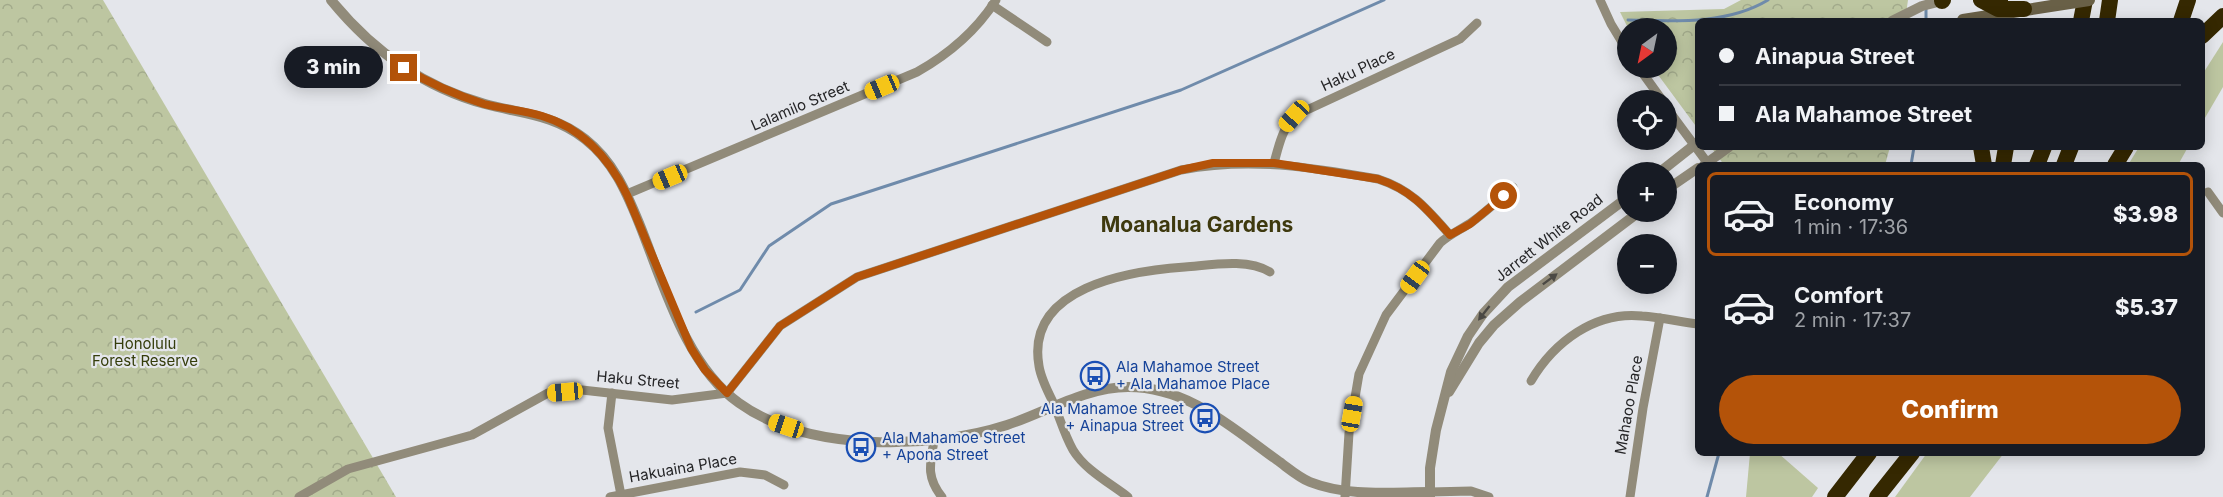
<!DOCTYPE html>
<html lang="en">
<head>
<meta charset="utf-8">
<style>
  body { margin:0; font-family:Inter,sans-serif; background:#20242c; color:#f1f3f6; height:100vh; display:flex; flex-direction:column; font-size:22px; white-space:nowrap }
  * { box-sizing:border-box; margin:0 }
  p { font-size:20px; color:#9ea1a6 }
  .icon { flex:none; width:33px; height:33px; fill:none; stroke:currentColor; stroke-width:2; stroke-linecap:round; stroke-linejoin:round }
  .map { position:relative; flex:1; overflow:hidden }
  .details { position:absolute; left:1695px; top:162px; width:510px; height:294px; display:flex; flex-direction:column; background:#171b24; border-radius:9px; box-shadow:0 3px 15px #0003 }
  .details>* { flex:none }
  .banner { position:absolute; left:1695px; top:18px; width:510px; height:132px; border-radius:9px; box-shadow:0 3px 15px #0003; display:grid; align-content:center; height:132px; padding:0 24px; background:#171b24 }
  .needle { width:39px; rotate:213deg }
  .buttons { position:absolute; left:1617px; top:18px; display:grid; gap:12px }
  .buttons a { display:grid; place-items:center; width:60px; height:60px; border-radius:50%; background:#171b24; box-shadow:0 3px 15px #0003; font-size:30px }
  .end { position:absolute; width:27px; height:27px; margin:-14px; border:8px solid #b45309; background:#fff; box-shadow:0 0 0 3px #fff }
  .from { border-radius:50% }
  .bubble { position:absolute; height:42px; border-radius:21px; background:#171b24; box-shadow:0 3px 15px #0003; font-size:20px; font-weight:800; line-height:42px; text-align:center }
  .car { position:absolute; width:18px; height:36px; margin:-18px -9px; border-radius:8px; box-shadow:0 0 4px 2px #0007; background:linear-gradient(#f5c518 24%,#345 0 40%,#f5c518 0 76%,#345 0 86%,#f5c518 0) }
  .banner b { display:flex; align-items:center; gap:21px; height:57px; font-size:22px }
  .banner b+b { border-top:2px solid #363941 }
  .banner i { width:15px; height:15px; background:#f1f3f6 }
  ul { padding:10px 0 0; list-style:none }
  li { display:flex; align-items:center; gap:18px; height:84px; margin:0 12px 9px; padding:0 12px; border:3px solid transparent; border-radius:9px }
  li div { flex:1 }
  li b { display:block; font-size:22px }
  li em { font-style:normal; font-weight:800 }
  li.selected { border-color:#b45309 }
  li>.icon { width:54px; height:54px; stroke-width:1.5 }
  .primary-button { display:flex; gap:12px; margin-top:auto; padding:12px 24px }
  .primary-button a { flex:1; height:69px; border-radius:36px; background:#b45309; color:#fff; font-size:24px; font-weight:800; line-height:69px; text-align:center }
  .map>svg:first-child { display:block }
</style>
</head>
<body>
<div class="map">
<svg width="2223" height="497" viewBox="0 0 2223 497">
  <defs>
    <pattern id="park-crowns" width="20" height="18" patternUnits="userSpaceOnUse" patternTransform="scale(1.5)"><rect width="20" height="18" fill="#bdc6a1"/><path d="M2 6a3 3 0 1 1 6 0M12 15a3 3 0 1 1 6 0" fill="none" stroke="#a2aa8b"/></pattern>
  </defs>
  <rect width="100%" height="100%" fill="#e4e6eb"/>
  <g fill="#bdc6a1">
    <polygon points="2223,42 2223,87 2202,123 2202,75"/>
    <polygon points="2139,147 2188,147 2178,165 2128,165"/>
    <polygon points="1750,453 1778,453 1818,488 1812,497 1746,497"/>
    <polygon points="1927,453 2004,453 1970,497 1895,497"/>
  </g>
  <g fill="url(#park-crowns)">
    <polygon points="0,0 103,0 396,497 0,497"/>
    <polygon points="1741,0 1908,0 1905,21 1698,21 1698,129 1653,68 1666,68 1666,28 1628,28 1620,12 1724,9"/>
    <polygon points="1711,147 1890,147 1885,165 1724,165"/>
  </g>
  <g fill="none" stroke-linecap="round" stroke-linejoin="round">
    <g stroke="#6f8bab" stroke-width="3">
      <path d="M1628 20C1673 21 1727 25 1768 0"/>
      <polyline points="1926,21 1926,8"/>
      <polyline points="1911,165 1914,147"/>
      <polyline points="696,312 740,290 769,246 831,204 1181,90 1384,0"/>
      <polyline points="1707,497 1719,453"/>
    </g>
    <g stroke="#918b7a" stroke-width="9">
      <polyline points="1600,0 1611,24 1628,52"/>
      <polyline points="992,5 1047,42"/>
      <polyline points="1639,68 1662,100"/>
      <polyline points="1666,107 1709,165"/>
      <path d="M1274 163C1279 145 1282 130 1294 116L1460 39 1477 23"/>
      <polyline points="2208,192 2223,213"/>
      <path d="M627 194 917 72C949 54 976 31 996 0"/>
      <path d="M1531 381C1554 342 1595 311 1642 316 1661 317 1680 322 1698 324"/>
      <polyline points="612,393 608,428 621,495"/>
      <path d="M934 441C930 464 926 477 942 497"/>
      <polyline points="1430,492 1471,491 1489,497"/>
      <path d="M299 497 348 469 472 435 548 393 582 390 672 400 727 393 780 326 857 277 1181 170C1250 157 1310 167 1378 179 1412 190 1427 209 1450 235"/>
      <polyline points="610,497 740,472 765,475 784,485"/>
      <path d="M1128 497C1110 483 1085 470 1073 450 1065 436 1060 419 1054 404 1048 392 1041 379 1039 366 1025 287 1129 271 1185 267 1211 265 1247 258 1270 272"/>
      <path d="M1345 497 1349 433 1359 374 1386 315 1440 243C1450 234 1462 229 1472 222 1487 211 1500 199 1513 187"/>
      <polyline points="1630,497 1643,408 1660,318"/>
    </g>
    <g stroke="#918b7a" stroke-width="10">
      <path d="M331 0C371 49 423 87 485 104 522 114 553 114 585 139 613 161 626 191 639 223 663 282 685 365 739 403 807 452 930 450 1007 425 1046 412 1086 387 1128 387 1188 387 1231 427 1277 460 1287 467 1298 477 1310 482 1348 497 1391 492 1430 492"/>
      <polyline points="1892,21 1922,6 1946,0"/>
      <polyline points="1704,165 1729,147"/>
      <polyline points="1660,172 1698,142"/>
      <polyline points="1666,190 1698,168"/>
      <polyline points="1449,392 1479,343 1494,325 1520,302 1639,212"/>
      <polyline points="1430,497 1430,468 1436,430 1451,372 1468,336 1483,314 1508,287 1628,197"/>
    </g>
    <g stroke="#352801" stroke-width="16">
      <polyline points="2000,0 2001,21"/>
      <polyline points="1942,1 1943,0"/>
      <polyline points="2081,21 2085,0"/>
      <polyline points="2107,21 2110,0"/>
      <polyline points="2181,21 2188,0"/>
      <polyline points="2202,36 2223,16"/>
      <polyline points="1981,147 1984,165"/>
      <polyline points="2003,165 2006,147"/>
      <polyline points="2037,165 2044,147"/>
      <polyline points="2064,165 2071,147"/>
      <polyline points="2115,165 2126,147"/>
      <polyline points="1835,497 1869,453"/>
      <polyline points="1877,497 1912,453"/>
    </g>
    <polyline stroke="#696047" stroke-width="12" points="1963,20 2089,0"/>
    <polyline stroke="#352801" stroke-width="16" points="1981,0 1998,9 2024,9"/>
  </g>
  <defs><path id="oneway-solid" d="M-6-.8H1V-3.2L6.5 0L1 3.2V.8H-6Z" transform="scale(1.5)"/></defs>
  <g fill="#4b4944">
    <use href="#oneway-solid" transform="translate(1550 279) rotate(-37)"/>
    <use href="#oneway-solid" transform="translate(1484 313) rotate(128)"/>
  </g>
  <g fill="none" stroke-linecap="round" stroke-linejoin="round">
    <path stroke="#b45309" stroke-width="8" d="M404 68C429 83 456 95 484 104 503 109 523 110 542 116 582 128 609 158 627 195L691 348 705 370 727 393 780 326 857 277 1181 170 1213 163H1274L1378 179C1412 190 1427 209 1450 235L1470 224 1504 196"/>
  </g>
  <defs>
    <g id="bus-ring" transform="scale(1.5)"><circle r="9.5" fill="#e4e6eb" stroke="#1a4fb4" stroke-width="1.5"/><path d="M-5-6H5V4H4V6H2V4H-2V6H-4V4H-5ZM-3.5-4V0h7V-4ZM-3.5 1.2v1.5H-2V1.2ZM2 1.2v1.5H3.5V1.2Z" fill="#1a4fb4"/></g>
  </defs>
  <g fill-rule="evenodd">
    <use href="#bus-ring" x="1095" y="376"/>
    <use href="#bus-ring" x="1205" y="418"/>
    <use href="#bus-ring" x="861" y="447"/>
  </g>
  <g text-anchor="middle" stroke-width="4.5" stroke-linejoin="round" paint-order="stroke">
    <g font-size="15" fill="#252527" stroke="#e4e6eb">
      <text transform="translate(1358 70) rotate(-25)" y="5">Haku Place</text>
      <text transform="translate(800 106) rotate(-23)" y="5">Lalamilo Street</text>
      <text transform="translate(1549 238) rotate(-38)" y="5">Jarrett White Road</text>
      <text transform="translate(638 380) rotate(5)" y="5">Haku Street</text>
      <text transform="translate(1629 405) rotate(-80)" y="5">Mahaoo Place</text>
      <text transform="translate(683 468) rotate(-10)" y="5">Hakuaina Place</text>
    </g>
    <g font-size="15" fill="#353d0b" stroke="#e4e6eb">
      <text x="145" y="349">Honolulu<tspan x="145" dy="17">Forest Reserve</tspan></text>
    </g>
    <g font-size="15" fill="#164399" stroke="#e4e6eb" text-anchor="start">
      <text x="1116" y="372">Ala Mahamoe Street<tspan x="1116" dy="17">+ Ala Mahamoe Place</tspan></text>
      <text x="1184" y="414" text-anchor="end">Ala Mahamoe Street<tspan x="1184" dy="17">+ Ainapua Street</tspan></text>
      <text x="882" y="443">Ala Mahamoe Street<tspan x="882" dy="17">+ Apona Street</tspan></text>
    </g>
    <g font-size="21" font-weight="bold" fill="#3e390e" stroke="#e4e6eb">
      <text x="1197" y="232">Moanalua Gardens</text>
    </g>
  </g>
</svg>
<div class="buttons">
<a><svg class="needle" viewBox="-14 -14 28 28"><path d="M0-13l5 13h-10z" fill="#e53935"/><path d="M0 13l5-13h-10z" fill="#9ea1a6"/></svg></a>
<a><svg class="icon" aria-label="locate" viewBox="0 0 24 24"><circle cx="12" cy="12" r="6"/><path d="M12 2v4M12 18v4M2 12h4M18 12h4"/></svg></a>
<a>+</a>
<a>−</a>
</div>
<i class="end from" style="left:1504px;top:196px"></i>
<i class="end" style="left:404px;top:68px"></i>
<div class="bubble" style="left:284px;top:46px;width:99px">3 min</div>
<i class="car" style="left:882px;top:87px;rotate:247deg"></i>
<i class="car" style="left:1294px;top:116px;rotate:222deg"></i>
<i class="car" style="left:670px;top:177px;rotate:247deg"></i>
<i class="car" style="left:1415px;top:277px;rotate:216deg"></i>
<i class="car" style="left:565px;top:392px;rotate:265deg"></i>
<i class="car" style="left:1352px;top:414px;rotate:10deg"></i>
<i class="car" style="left:786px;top:426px;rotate:288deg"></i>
<div class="banner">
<b><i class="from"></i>Ainapua Street</b>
<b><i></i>Ala Mahamoe Street</b>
</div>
<section class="details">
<ul>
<li class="selected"><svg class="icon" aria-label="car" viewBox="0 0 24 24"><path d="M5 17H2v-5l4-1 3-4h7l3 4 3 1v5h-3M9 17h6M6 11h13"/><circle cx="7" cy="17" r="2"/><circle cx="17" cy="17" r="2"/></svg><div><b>Economy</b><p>1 min · 17:36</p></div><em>$3.98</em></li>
<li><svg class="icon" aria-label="car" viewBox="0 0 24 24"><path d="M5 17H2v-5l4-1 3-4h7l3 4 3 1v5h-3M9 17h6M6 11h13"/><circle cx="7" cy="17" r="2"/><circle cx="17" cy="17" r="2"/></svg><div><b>Comfort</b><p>2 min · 17:37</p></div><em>$5.37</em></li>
</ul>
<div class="primary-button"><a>Confirm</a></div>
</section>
</div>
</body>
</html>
